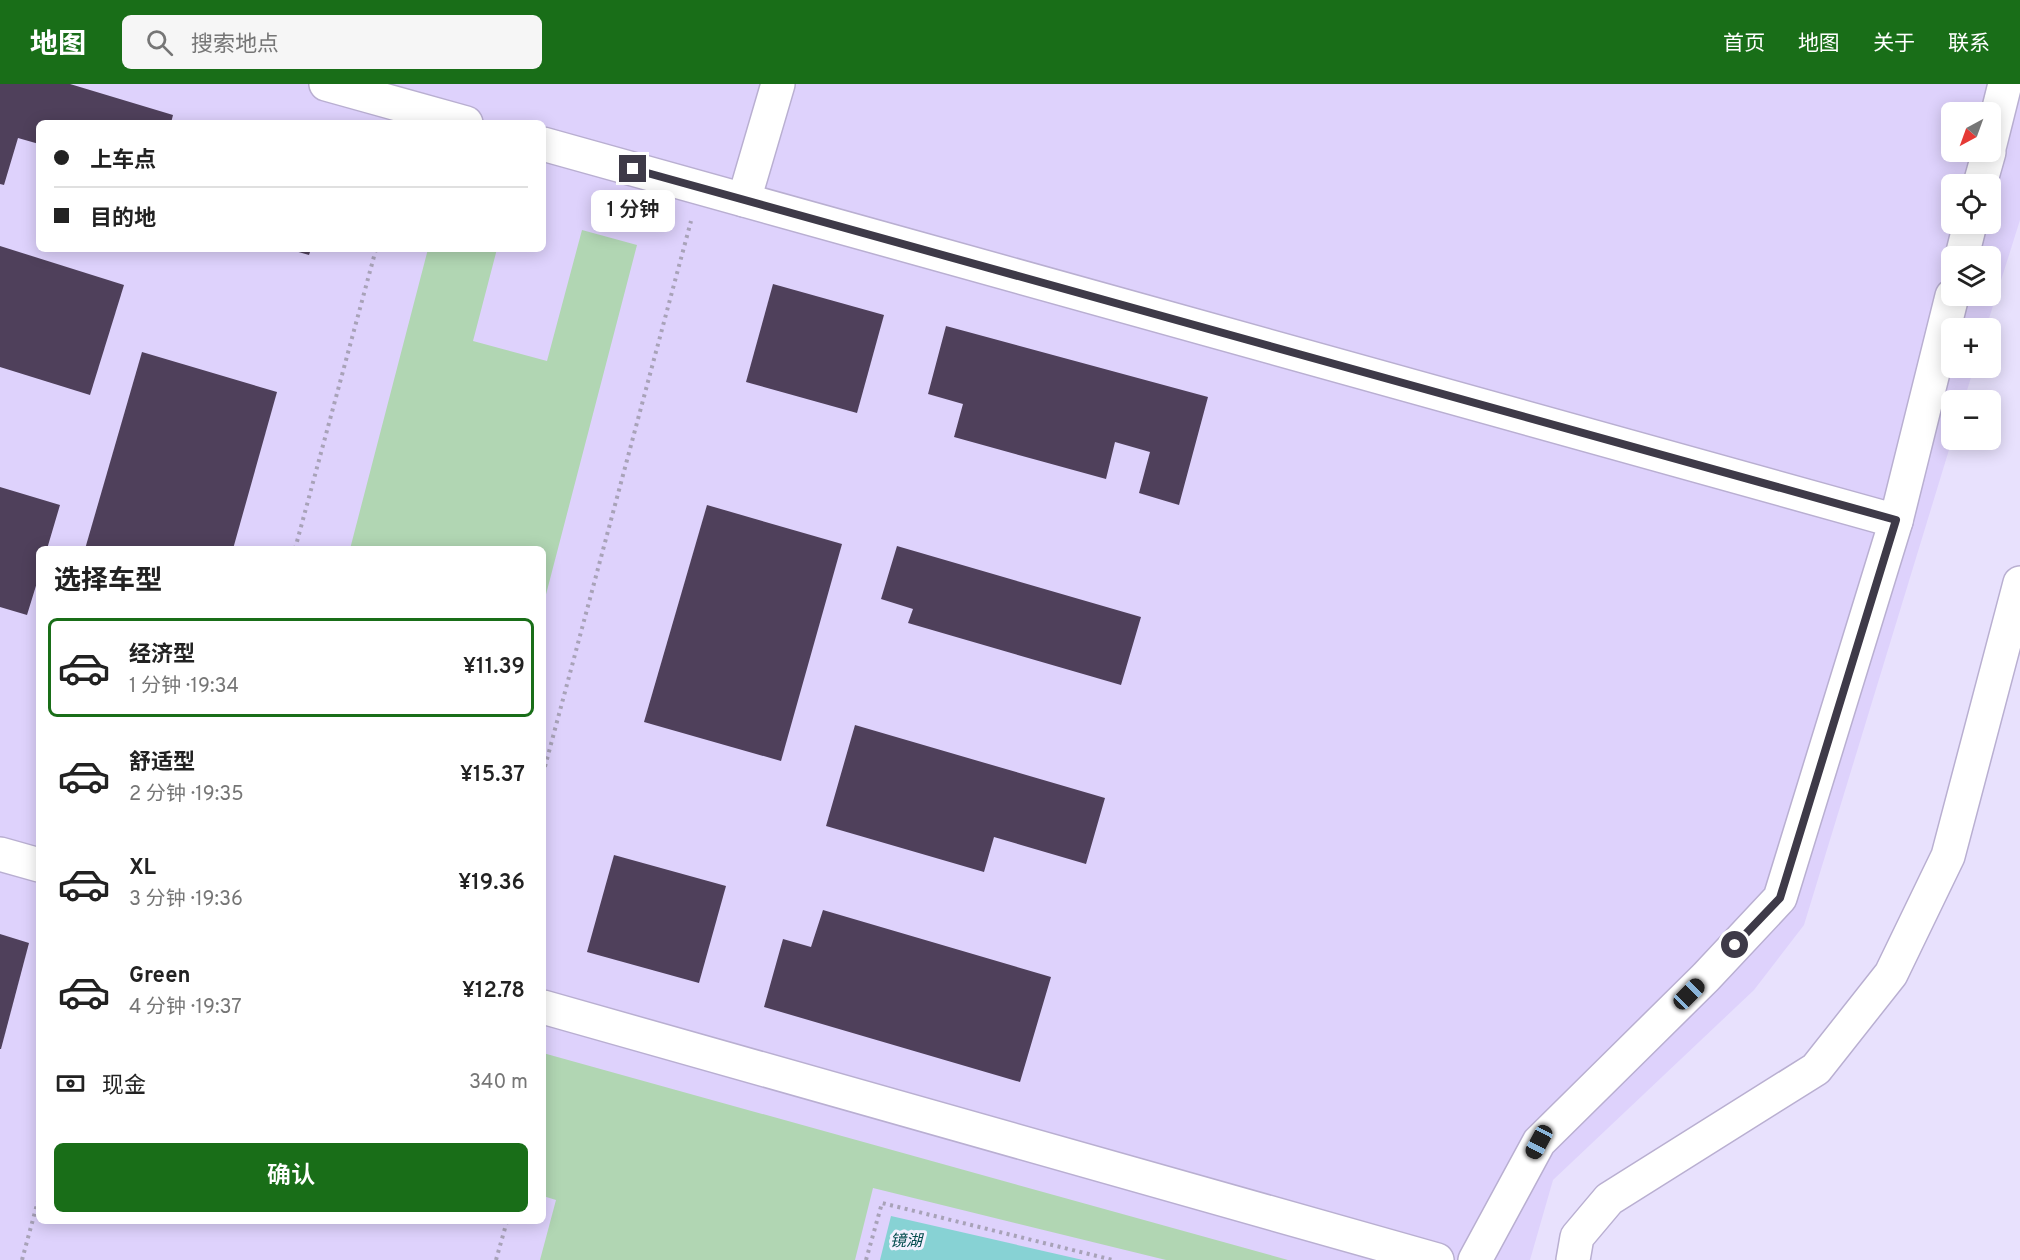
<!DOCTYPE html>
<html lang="zh">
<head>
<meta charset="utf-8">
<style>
  body { margin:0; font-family:Overpass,"Noto Sans SC",sans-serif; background:#f6f6f6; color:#222; height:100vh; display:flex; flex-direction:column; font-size:22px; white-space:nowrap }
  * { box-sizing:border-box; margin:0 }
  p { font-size:20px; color:#767676 }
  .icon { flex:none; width:33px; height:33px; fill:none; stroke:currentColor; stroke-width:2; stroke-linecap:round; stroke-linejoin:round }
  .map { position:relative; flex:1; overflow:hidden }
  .details { position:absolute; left:36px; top:462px; width:510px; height:678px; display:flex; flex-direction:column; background:#fff; border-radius:9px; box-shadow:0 3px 15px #0003 }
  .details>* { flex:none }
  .guide { position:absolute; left:36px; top:36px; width:510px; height:132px; border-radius:9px; box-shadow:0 3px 15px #0003; display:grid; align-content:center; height:132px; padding:0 18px; background:#fff }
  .needle { width:39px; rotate:221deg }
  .controls { position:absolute; left:1941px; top:18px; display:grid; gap:12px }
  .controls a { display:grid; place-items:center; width:60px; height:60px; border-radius:9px; background:#fff; box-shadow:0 3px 15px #0003; font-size:30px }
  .end { position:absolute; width:27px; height:27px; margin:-14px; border:8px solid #3e3a48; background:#fff; box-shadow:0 0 0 3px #fff }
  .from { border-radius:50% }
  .bubble { position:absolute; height:42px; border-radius:9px; background:#fff; box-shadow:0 3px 15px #0003; font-size:20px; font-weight:600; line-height:42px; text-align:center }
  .car { position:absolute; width:18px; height:36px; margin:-18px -9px; border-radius:8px; box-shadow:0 0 4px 2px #0007; background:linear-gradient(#222 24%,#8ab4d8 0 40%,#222 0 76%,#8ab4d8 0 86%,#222 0) }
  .guide b { display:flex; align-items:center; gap:21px; height:57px; font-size:22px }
  .guide b+b { border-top:2px solid #e0e0e0 }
  .guide i { width:15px; height:15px; background:#222 }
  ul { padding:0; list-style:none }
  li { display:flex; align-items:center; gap:18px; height:99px; margin:0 12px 9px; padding:0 6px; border:3px solid transparent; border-radius:9px }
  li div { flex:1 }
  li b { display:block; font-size:22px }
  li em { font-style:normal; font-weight:600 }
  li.selected { border-color:#196e18 }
  li>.icon { width:54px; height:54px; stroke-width:1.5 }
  h2 { padding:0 18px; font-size:27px; line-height:72px }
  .pay { display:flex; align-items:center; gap:15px; height:66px; padding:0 18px; font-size:22px }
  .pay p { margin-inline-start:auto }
  .primary-button { display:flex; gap:12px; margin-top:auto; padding:12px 18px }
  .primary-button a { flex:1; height:69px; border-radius:9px; background:#196e18; color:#fff; font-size:24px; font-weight:600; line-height:69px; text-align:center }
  header { display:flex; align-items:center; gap:36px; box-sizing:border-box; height:84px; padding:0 30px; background:#196e18; color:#fff }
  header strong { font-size:28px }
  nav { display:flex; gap:33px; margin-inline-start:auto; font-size:21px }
  .search { width:420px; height:54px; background:#f6f6f6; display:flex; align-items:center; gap:15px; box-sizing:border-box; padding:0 21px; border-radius:9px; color:#767676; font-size:22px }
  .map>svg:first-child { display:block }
</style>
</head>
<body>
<header>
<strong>地图</strong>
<div class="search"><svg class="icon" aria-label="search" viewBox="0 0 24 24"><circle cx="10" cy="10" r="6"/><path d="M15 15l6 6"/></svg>搜索地点</div>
<nav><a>首页</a><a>地图</a><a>关于</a><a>联系</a></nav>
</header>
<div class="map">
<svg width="2020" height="1176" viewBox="0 0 2020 1176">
  <rect width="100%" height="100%" fill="#e8e1fd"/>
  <path fill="#ded2fc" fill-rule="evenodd" d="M0 0H2020V136L1986 244H1952V284H1974L1964 316H1952V356L1804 841 1754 906 1553 1096 1530 1176H0ZM1952 28H1990V68H1952ZM39 39H543V165H39ZM1952 100H1990V140H1952ZM1952 172H1990V212H1952ZM39 465H543V1137H39Z"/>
  <g fill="#b1d6b3">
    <polygon points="582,146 637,161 543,522 543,465 350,465 428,165 497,165 473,257 547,277"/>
    <polygon points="543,968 543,969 1288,1176 1166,1176 873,1104 855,1176 540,1176 556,1116 543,1112"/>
  </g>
  <polygon fill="#87d2d4" points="891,1132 1083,1176 880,1176"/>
  <g fill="#4f405b">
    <polygon points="0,0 70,0 173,31 171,39 39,39 39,60 18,54 4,101 0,100"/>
    <polygon points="0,162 124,201 90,311 0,283"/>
    <polygon points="288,165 311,165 309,171"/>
    <polygon points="773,200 884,231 857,329 746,298"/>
    <polygon points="946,242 1208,313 1179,421 1139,409 1150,368 1115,358 1106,395 954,353 963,320 928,310"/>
    <polygon points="142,268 277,308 233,465 85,465"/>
    <polygon points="0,403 60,421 47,465 39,465 39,492 27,531 0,523"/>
    <polygon points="707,421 842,460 781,677 644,638"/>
    <polygon points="897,462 1141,533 1121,601 908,539 913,525 881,515"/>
    <polygon points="855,641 1105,714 1086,780 994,753 984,788 826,742"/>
    <polygon points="614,771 726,802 699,899 587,868"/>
    <polygon points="823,826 1051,893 1020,998 764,923 783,855 811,863"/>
    <polygon points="0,850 29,859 1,965 0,965"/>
  </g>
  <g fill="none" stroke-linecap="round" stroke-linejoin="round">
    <g stroke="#b9afd1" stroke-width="36">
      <g id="minor">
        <polyline points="326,0 466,39"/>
        <polyline points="543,60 1896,437"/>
        <polyline points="1990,60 2005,0"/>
        <polyline points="1980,100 1989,68"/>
        <polyline points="744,116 778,0"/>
        <polyline points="1962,172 1970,140"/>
        <polyline points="0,770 39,781"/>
        <polyline points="543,923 1437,1176"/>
        <polyline points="1475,1176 1539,1058 1706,893 1780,814 1896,437 1952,212"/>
        <polyline points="1573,1176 1577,1153 1609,1115 1816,985 1891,890 1948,772 2020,499"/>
      </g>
    </g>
    <g stroke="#a8a2b8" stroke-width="4" stroke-dasharray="3 4.5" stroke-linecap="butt">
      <polyline points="295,465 376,165"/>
      <polyline points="543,690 691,137"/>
      <polyline points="22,1176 39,1113"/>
      <polyline points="496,1176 507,1137"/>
      <polyline points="866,1176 882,1119 1113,1176"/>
    </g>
    <use href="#minor" stroke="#fff" stroke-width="33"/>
  </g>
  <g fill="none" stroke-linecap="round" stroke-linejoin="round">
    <polyline stroke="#3e3a48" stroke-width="8" points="633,85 1896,436 1780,814 1735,861"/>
  </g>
  <g text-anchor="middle" stroke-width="6" stroke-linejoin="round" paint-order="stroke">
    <g font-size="16" font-style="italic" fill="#034b4d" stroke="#f4f0ff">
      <text x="906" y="1162">镜湖</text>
    </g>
  </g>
</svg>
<div class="controls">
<a><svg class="needle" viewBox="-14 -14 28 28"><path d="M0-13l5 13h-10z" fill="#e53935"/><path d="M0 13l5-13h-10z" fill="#767676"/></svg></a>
<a><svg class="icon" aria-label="locate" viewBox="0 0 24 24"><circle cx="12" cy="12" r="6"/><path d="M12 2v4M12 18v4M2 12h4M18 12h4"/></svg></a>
<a><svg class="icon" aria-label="layers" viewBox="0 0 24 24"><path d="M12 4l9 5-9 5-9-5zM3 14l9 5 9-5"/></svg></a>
<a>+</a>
<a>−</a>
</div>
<i class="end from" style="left:1735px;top:861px"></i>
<i class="end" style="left:633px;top:85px"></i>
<div class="bubble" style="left:591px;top:106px;width:84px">1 分钟</div>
<i class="car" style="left:1689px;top:910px;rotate:45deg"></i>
<i class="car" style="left:1539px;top:1058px;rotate:208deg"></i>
<div class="guide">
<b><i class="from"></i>上车点</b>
<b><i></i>目的地</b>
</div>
<section class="details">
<h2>选择车型</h2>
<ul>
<li class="selected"><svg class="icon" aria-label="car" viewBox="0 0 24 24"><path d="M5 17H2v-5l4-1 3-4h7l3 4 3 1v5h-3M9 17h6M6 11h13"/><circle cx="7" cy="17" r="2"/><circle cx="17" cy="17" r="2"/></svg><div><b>经济型</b><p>1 分钟 · 19:34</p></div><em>¥11.39</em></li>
<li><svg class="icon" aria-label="car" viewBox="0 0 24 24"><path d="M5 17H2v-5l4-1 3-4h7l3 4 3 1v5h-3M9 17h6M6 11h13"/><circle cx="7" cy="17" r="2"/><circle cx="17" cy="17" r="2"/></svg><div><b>舒适型</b><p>2 分钟 · 19:35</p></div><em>¥15.37</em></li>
<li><svg class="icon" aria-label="car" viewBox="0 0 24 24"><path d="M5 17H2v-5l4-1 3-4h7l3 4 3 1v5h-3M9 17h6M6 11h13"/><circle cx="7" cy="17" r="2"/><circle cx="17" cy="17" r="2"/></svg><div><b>XL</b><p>3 分钟 · 19:36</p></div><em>¥19.36</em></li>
<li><svg class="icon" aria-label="car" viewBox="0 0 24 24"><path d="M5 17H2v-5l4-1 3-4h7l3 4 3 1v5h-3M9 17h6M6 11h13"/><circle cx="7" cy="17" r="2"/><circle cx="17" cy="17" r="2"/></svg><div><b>Green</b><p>4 分钟 · 19:37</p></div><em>¥12.78</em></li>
</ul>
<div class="pay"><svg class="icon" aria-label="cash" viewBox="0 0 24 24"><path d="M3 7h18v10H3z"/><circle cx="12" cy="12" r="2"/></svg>现金<p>340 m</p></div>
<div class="primary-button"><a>确认</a></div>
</section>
</div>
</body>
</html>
